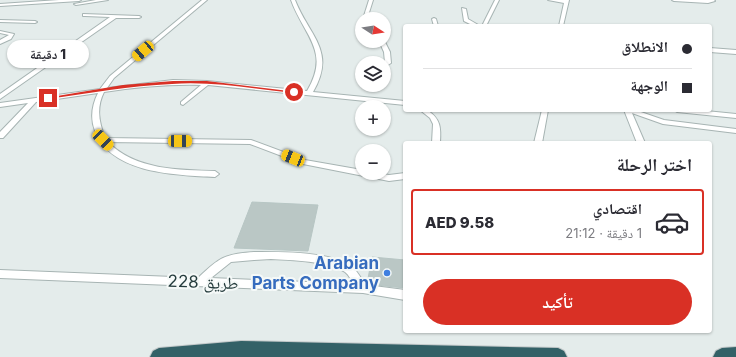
<!DOCTYPE html>
<html lang="ar">
<head>
<meta charset="utf-8">
<style>
  body { margin:0; font-family:Inter,"Noto Naskh Arabic",sans-serif; background:#f2f2f3; color:#2b2b33; direction:rtl; height:100vh; display:flex; flex-direction:column; font-size:15px; white-space:nowrap }
  * { box-sizing:border-box; margin:0 }
  p { font-size:13px; color:#7c7c81 }
  .icon { flex:none; width:22px; height:22px; fill:none; stroke:currentColor; stroke-width:2; stroke-linecap:round; stroke-linejoin:round }
  .map { position:relative; flex:1; overflow:hidden; direction:ltr }
  .side { position:absolute; left:403px; top:141px; width:309px; height:192px; display:flex; flex-direction:column; background:#fff; border-radius:4px; box-shadow:0 1px 3px #0004; direction:rtl }
  .side>* { flex:none }
  .banner { position:absolute; left:403px; top:24px; width:309px; height:88px; border-radius:4px; box-shadow:0 1px 3px #0004; direction:rtl; display:grid; align-content:center; height:88px; padding:0 20px; background:#fff }
  .needle { width:26px; rotate:102deg }
  .fabs { position:absolute; left:355px; top:12px; display:grid; gap:8px }
  .fabs a { display:grid; place-items:center; width:36px; height:36px; border-radius:50%; background:#fff; box-shadow:0 1px 3px #0004; font-size:20px }
  .end { position:absolute; width:18px; height:18px; margin:-9px; border:5px solid #d93025; background:#fff; box-shadow:0 0 0 2px #fff }
  .from { border-radius:50% }
  .bubble { position:absolute; height:28px; border-radius:14px; background:#fff; box-shadow:0 1px 3px #0004; font-size:13px; font-weight:800; line-height:28px; text-align:center; direction:rtl }
  .car { position:absolute; width:12px; height:24px; margin:-12px -6px; border-radius:5px; box-shadow:0 0 3px 1px #0007; background:linear-gradient(#f5c518 24%,#345 0 40%,#f5c518 0 76%,#345 0 86%,#f5c518 0) }
  .banner b { display:flex; align-items:center; gap:14px; height:38px; font-size:15px }
  .banner b+b { border-top:1px solid #e1e1e2 }
  .banner i { width:10px; height:10px; background:#2b2b33 }
  ul { padding:0; list-style:none }
  li { display:flex; align-items:center; gap:12px; height:66px; margin:0 8px 6px; padding:0 12px; border:2px solid transparent; border-radius:4px }
  li div { flex:1 }
  li b { display:block; font-size:15px }
  li em { font-style:normal; font-weight:800 }
  li.selected { border-color:#d93025 }
  li>.icon { width:36px; height:36px; stroke-width:1.5 }
  h2 { padding:0 20px; font-size:18px; line-height:48px }
  .primary-button { display:flex; gap:8px; margin-top:auto; padding:8px 20px }
  .primary-button a { flex:1; height:46px; border-radius:24px; background:#d93025; color:#fff; font-size:16px; font-weight:800; line-height:46px; text-align:center }
  .map>svg:first-child { display:block }
</style>
</head>
<body>
<div class="map">
<svg width="736" height="357" viewBox="0 0 736 357">
  <rect width="100%" height="100%" fill="#e4eceb"/>
  <g fill="#bac7c5" stroke="#b7c6c4">
    <polygon points="252,202 318,205 308,251 234,248"/>
    <polygon points="372,257 405,260 405,288 367,284"/>
  </g>
  <g fill="none" stroke-linecap="round" stroke-linejoin="round">
    <g stroke="#a7b4b3" stroke-width="2">
      <g id="service">
        <polygon points="59,0 81,0 79,1 0,6 0,4"/>
        <polygon points="96,0 108,0 76,5 74,4"/>
        <path d="M202 0H207L114 78 107 88 173 80 207 81 307 91C331 51 304 36 291 0H295C309 36 337 51 313 92L405 101V105L208 85 183 105 181 104V102L201 85C169 84 137 87 104 92 96 108 99 122 105 138L251 140 305 160 362 170V173H376L389 175 405 173V179L389 181 303 164 250 144 108 142C135 170 179 170 215 171L219 174 215 177C177 175 111 174 95 131 90 118 92 105 98 93L36 102 3 138H0V132L28 103 0 107V103L100 89 110 76Z"/>
        <polygon points="369,0 373,0 367,19 363,19"/>
        <polygon points="495,0 499,0 486,26 482,26"/>
        <polygon points="548,0 569,0 563,26 559,26 564,3"/>
        <polygon points="672,0 714,0 715,1 708,3 674,1"/>
        <polygon points="462,8 466,9 468,19 480,26 474,26 464,21"/>
        <polygon points="83,14 139,16 141,17 139,18 116,18 0,99 0,94 110,17 85,16 83,16"/>
        <polygon points="434,18 436,19 438,26 434,26 432,19"/>
        <polygon points="0,20 35,21 37,22 35,23 0,22"/>
        <polygon points="0,31 14,34 11,39 0,44 0,40 9,35 0,33"/>
        <polygon points="384,40 390,52 391,63 388,65 385,63 384,52 379,41"/>
        <polygon points="710,48 736,50 736,54 710,52"/>
        <path d="M420 110H427C441 119 441 128 440 143H432L433 124 430 118Z"/>
        <polygon points="542,110 548,110 542,143 534,143"/>
        <polygon points="624,110 635,110 664,120 736,129 736,133 663,124 632,113 645,143 637,143"/>
        <polygon points="674,110 696,110 736,114 736,118 677,112"/>
        <path d="M254 252C280 252 328 251 351 266 357 270 361 279 366 285L405 290V300L363 293 0 278V270L198 278C219 258 224 254 254 252ZM271 259C290 260 329 261 345 272 349 275 351 280 354 284L211 278 231 262 254 260Z"/>
      </g>
    </g>
    <g stroke="#c2c8c9" stroke-width="2">
      <g id="motorway">
        <polygon points="241,341 558,348 564,351 567,357 150,357 153,351 159,348"/>
        <polygon points="736,347 736,357 713,357 716,351 722,348"/>
      </g>
    </g>
    <use href="#service" fill="#fff" fill-rule="evenodd"/>
    <use href="#motorway" fill="#336167" fill-rule="evenodd"/>
  </g>
  <path fill="#d93025" d="M173 81H207L297 92 294 93C254 89 213 81 172 84 130 86 89 93 48 99L45 98 123 85Z"/>
  <circle fill="#3f7fe0" stroke="#f5f9f8" stroke-width="1.5" cx="387" cy="273" r="4"/>
  <g text-anchor="middle" stroke-width="4" stroke-linejoin="round" paint-order="stroke">
    <g font-size="17" font-weight="bold" fill="#366cbe" stroke="#f5f9f8" text-anchor="end">
      <text x="379" y="269">Arabian<tspan x="379" dy="20">Parts Company</tspan></text>
    </g>
    <g font-size="17" fill="#253c3d" stroke="#f5f9f8">
      <text transform="translate(203 282) rotate(2)" y="6">طريق 228</text>
    </g>
  </g>
</svg>
<div class="fabs">
<a><svg class="needle" viewBox="-14 -14 28 28"><path d="M0-13l5 13h-10z" fill="#e53935"/><path d="M0 13l5-13h-10z" fill="#7c7c81"/></svg></a>
<a><svg class="icon" aria-label="layers" viewBox="0 0 24 24"><path d="M12 4l9 5-9 5-9-5zM3 14l9 5 9-5"/></svg></a>
<a>+</a>
<a>−</a>
</div>
<i class="end from" style="left:294px;top:92px"></i>
<i class="end" style="left:48px;top:98px"></i>
<div class="bubble" style="left:7px;top:40px;width:82px">1 دقيقة</div>
<i class="car" style="left:143px;top:51px;rotate:230deg"></i>
<i class="car" style="left:103px;top:140px;rotate:135deg"></i>
<i class="car" style="left:180px;top:141px;rotate:90deg"></i>
<i class="car" style="left:293px;top:158px;rotate:292deg"></i>
<div class="banner">
<b><i class="from"></i>الانطلاق</b>
<b><i></i>الوجهة</b>
</div>
<section class="side">
<h2>اختر الرحلة</h2>
<ul>
<li class="selected"><svg class="icon" aria-label="car" viewBox="0 0 24 24"><path d="M5 17H2v-5l4-1 3-4h7l3 4 3 1v5h-3M9 17h6M6 11h13"/><circle cx="7" cy="17" r="2"/><circle cx="17" cy="17" r="2"/></svg><div><b>اقتصادي</b><p>1 دقيقة · 21:12</p></div><em>AED 9.58</em></li>
</ul>
<div class="primary-button"><a>تأكيد</a></div>
</section>
</div>
</body>
</html>
